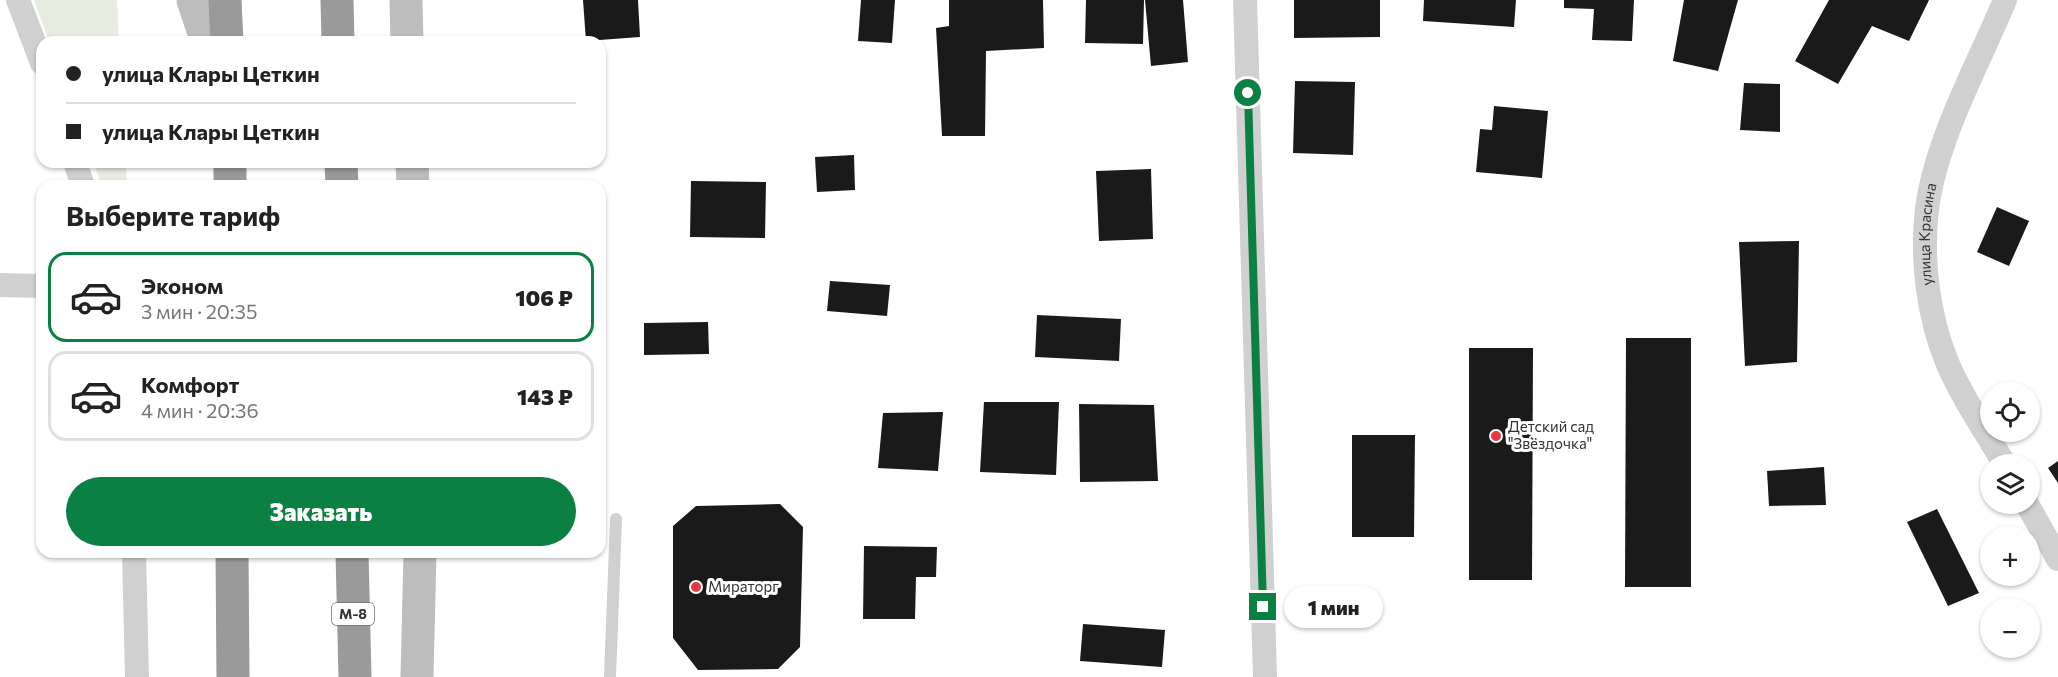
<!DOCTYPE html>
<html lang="ru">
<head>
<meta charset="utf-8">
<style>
  body { margin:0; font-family:Commissioner,sans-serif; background:#f2f2f2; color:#222; height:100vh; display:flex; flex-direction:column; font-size:22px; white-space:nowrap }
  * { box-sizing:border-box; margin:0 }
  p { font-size:20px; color:#767676 }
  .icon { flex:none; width:33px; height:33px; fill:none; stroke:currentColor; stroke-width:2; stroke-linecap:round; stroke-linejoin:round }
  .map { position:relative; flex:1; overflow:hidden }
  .panel { position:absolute; left:36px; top:180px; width:570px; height:378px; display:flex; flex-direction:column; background:#fff; border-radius:18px; box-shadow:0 2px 4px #0004 }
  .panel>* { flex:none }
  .guide { position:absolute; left:36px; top:36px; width:570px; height:132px; border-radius:18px; box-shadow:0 2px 4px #0004; display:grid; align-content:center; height:132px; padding:0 30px; background:#fff }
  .buttons { position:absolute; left:1980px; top:382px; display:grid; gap:12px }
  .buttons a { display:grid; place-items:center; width:60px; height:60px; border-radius:50%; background:#fff; box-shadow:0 2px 4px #0004; font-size:30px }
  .end { position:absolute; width:27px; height:27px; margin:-14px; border:8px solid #0b8043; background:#fff; box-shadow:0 0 0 3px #fff }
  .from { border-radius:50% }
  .bubble { position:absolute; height:42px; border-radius:21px; background:#fff; box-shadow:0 2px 4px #0004; font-size:20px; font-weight:800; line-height:42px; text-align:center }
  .guide b { display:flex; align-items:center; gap:21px; height:57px; font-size:22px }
  .guide b+b { border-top:2px solid #e0e0e0 }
  .guide i { width:15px; height:15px; background:#222 }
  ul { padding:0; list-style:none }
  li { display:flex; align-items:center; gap:18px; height:90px; margin:0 12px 9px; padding:0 18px; border:3px solid #e0e0e0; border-radius:18px }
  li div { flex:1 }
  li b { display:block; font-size:22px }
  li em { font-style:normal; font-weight:800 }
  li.current { border-color:#0b8043 }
  li>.icon { width:54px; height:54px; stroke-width:1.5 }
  h2 { padding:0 30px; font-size:27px; line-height:72px }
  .cta { display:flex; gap:12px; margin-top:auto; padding:12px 30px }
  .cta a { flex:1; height:69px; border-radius:36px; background:#0b8043; color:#fff; font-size:24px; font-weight:800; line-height:69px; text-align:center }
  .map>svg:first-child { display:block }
</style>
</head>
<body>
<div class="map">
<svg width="2058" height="677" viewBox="0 0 2058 677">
  <rect width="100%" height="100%" fill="#fff"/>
  <g fill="#e6ecdf">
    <polygon points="34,0 117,0 119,42 49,42"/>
    <polygon points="94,162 126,162 127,186 101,186"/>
  </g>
  <g fill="#1a1a1a">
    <polygon points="583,0 638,0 640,37 586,41"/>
    <polygon points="861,0 895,0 892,43 858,41"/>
    <polygon points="949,0 1043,0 1044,48 986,51 985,136 942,136 936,28 949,26"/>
    <polygon points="1086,0 1144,0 1143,44 1085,43"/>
    <polygon points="1145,0 1183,0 1188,62 1151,66"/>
    <polygon points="1294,0 1380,0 1380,37 1294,38"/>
    <polygon points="1424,0 1516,0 1514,27 1423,21"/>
    <polygon points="1564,0 1634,0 1632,41 1592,40 1594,9 1564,8"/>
    <polygon points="1684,0 1738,0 1718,71 1673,61"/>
    <polygon points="1829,0 1929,0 1909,41 1872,26 1838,84 1795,61"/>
    <polygon points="1295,81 1355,82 1353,155 1293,153"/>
    <polygon points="1744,83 1780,84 1780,132 1740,130"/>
    <polygon points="1494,106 1548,111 1542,178 1476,172 1480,129 1492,130"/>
    <polygon points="854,155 855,190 817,192 815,157"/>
    <polygon points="1151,169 1153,239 1099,241 1096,171"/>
    <polygon points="691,181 766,182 765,238 690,237"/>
    <polygon points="1997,207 2029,221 2009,266 1977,252"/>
    <polygon points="1799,241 1797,362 1745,366 1739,242"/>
    <polygon points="830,281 890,285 887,316 827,311"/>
    <polygon points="1037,315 1121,319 1119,361 1035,357"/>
    <polygon points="708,322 709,354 644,355 644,323"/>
    <polygon points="1626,338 1691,338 1691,587 1625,587"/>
    <polygon points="1469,348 1533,348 1532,580 1469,580"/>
    <polygon points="984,402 1059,402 1056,475 980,472"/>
    <polygon points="1079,404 1154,405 1158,481 1080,482"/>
    <polygon points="943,412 938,471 878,468 883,413"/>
    <polygon points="1352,435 1415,435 1414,537 1352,537"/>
    <polygon points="2058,461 2058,483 2048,468"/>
    <polygon points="1824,467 1826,505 1769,506 1767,471"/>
    <polygon points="780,504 803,527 800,647 778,669 698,670 673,638 673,526 696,506"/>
    <polygon points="1937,509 1979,593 1948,606 1907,522"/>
    <polygon points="864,546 937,547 936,577 916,577 915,619 863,619"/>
    <polygon points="1083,624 1165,630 1162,667 1080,661"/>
  </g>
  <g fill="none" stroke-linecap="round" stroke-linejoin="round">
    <polyline stroke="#d0d0d0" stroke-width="12" points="610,677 616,519"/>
    <g stroke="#d0d0d0" stroke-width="24">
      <polyline points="18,0 42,63"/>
      <polyline points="1245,0 1265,677"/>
      <polyline points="75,162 83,186"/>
      <polyline points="0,285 42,286"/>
      <path id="s1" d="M2005 465C1986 432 1961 396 1947 362 1928 316 1921 258 1927 209 1936 139 1978 65 2005 0"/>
      <polyline points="2027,504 2058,559"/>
      <polyline points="134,552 137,677"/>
    </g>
    <g stroke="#bdbdbd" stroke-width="33">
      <polyline points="193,0 207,42"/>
      <polyline points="406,0 407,42"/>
      <polyline points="412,162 413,186"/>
      <polyline points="417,677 420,552"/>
    </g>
    <g stroke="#9a9a9a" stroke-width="33">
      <polyline points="225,0 227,42"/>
      <polyline points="337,0 338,42"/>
      <polyline points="230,162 230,186"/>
      <polyline points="341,162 342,186"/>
      <polyline points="232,552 233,677"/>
      <polyline points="352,552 355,677"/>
    </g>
  </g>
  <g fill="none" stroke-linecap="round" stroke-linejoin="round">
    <polyline stroke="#0b8043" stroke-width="8" points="1248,93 1263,607"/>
  </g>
  <g fill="#e63946" stroke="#fff" stroke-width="2">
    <circle cx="1496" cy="436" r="6"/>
    <circle cx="696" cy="587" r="6"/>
  </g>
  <g text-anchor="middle" stroke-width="6" stroke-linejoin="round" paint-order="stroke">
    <rect fill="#fff" stroke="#707070" stroke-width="1.5" x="332" y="603" width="42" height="22" rx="4.5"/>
    <g font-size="14" font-weight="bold" fill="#333">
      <text x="353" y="619">М-8</text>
    </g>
    <g font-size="15" fill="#333" stroke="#fff">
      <text dy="5" stroke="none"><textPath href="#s1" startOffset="249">улица Красина</textPath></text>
    </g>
    <g font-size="15" fill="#333" stroke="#fff" text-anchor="start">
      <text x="1508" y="432">Детский сад<tspan x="1508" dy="17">"Звёздочка"</tspan></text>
      <text x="708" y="592">Мираторг</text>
    </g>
  </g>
</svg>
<div class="buttons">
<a><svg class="icon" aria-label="locate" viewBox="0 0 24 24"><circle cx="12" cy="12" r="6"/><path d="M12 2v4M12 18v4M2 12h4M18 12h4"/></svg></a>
<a><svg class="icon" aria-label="layers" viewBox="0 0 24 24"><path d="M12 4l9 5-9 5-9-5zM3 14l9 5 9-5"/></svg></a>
<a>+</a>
<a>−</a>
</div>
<i class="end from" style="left:1248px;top:93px"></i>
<i class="end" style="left:1263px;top:607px"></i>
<div class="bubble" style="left:1284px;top:586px;width:99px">1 мин</div>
<div class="guide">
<b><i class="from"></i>улица Клары Цеткин</b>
<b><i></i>улица Клары Цеткин</b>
</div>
<section class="panel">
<h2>Выберите тариф</h2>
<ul>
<li class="current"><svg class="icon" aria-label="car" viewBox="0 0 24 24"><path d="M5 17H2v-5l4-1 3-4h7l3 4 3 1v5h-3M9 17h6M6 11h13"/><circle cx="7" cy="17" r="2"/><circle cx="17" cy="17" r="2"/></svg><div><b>Эконом</b><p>3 мин · 20:35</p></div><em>106 ₽</em></li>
<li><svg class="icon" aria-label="car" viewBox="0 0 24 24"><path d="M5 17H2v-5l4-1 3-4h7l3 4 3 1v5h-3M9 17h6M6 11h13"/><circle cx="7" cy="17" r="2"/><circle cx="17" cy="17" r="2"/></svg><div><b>Комфорт</b><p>4 мин · 20:36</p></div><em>143 ₽</em></li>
</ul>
<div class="cta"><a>Заказать</a></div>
</section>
</div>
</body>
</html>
